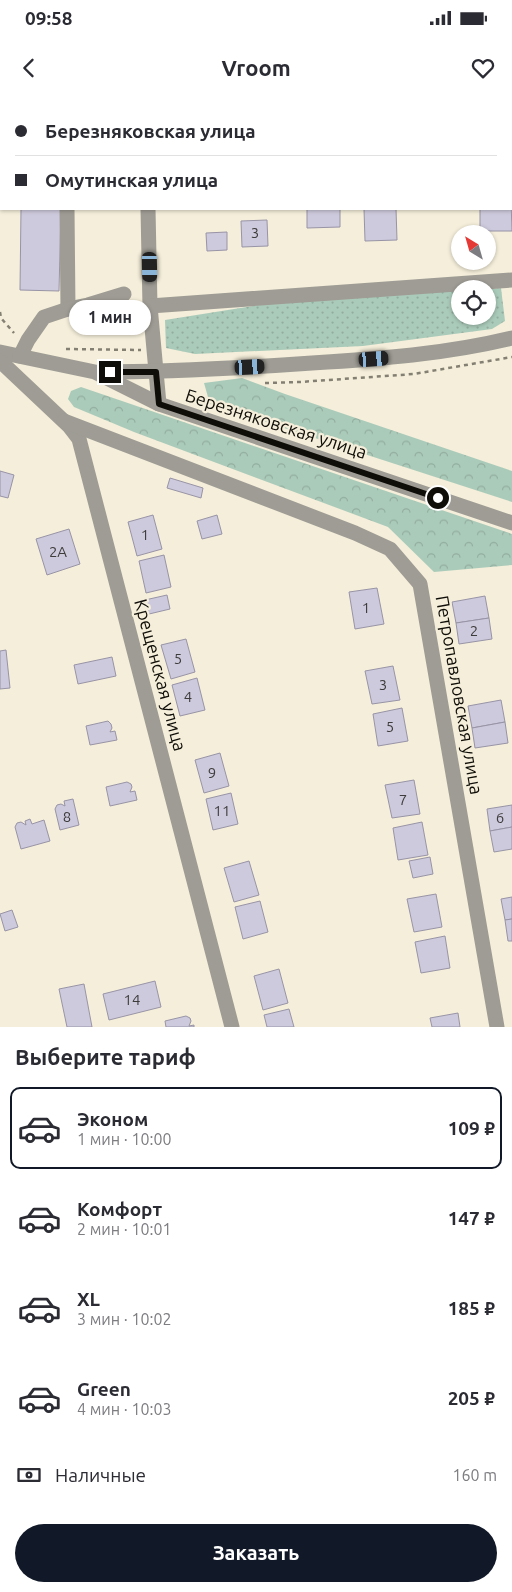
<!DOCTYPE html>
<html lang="ru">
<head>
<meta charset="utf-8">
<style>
  body { margin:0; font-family:Ubuntu,sans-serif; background:#f7f7f7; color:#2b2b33; height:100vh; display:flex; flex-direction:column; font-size:19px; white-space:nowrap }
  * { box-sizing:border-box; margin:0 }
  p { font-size:16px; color:#7c7c81 }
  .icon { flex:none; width:28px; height:28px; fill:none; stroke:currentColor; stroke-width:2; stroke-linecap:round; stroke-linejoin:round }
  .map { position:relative; height:927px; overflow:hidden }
  .details { display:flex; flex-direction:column; background:#fff; flex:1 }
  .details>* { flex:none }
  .guide { position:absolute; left:0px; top:0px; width:512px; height:110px; box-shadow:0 1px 4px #0004; display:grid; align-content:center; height:110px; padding:0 15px; background:#fff }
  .needle { width:32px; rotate:323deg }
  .buttons { position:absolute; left:451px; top:125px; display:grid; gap:10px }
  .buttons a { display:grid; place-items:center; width:45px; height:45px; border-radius:50%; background:#fff; box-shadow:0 1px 4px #0004; font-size:25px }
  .end { position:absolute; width:22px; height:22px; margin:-11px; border:6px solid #0f0d07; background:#fff; box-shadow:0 0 0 2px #fff }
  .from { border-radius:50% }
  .bubble { position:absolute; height:35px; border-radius:18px; background:#fff; box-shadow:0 1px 4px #0004; font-size:16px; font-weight:700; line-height:35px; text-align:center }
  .car { position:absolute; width:15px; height:30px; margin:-15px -8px; border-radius:6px; box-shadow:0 0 4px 1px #0007; background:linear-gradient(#222 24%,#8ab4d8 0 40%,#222 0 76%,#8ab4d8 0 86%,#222 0) }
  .guide b { display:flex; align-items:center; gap:18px; height:48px; font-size:19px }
  .guide b+b { border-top:1px solid #e1e1e2 }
  .guide i { width:12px; height:12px; background:#2b2b33 }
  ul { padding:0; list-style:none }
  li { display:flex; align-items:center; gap:15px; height:82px; margin:0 10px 8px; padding:0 5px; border:2px solid transparent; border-radius:10px }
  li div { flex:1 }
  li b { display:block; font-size:19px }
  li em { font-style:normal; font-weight:700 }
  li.active { border-color:#111827 }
  li>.icon { width:45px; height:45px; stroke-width:1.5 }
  h2 { padding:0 15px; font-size:22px; line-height:60px }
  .pay { display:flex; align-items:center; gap:12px; height:55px; padding:0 15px; font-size:19px }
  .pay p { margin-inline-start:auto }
  .cta { display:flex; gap:10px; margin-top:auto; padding:10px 15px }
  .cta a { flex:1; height:58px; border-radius:30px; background:#111827; color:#fff; font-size:20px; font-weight:700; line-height:58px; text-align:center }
  .status { display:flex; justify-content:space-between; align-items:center; height:35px; padding:0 25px; background:#fff; direction:ltr }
  .status svg { height:14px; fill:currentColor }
  header { display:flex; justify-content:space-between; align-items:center; height:65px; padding:0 15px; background:#fff; font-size:22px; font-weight:700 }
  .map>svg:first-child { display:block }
</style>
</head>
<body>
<div class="status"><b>09:58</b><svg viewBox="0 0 49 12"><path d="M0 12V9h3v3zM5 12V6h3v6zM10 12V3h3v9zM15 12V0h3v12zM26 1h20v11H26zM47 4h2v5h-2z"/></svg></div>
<header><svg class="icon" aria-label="back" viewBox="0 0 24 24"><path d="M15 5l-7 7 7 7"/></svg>Vroom<svg class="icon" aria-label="heart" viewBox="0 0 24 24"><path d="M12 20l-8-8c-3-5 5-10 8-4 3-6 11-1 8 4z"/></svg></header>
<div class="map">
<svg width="512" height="927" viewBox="0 0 512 927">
  <defs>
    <pattern id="grass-dots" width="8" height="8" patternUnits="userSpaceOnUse" patternTransform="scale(1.25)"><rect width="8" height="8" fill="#abcbba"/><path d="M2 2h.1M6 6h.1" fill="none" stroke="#92ad9e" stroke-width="1.8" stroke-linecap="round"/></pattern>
    <pattern id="forest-crowns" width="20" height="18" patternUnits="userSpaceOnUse" patternTransform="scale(1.25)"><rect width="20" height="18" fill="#abcbba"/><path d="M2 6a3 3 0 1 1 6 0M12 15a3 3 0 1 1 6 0" fill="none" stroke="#92ad9e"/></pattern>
  </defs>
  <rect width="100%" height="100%" fill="#f4eeda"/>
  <polygon fill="url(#grass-dots)" points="501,188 505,221 492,229 363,246 195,254 166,248 165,220 278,202 460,190 460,216 488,216 488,189"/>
  <g fill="url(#forest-crowns)">
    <polygon points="242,278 285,294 512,371 512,402 210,304 204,283"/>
    <polygon points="81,287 512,434 512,465 434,472 388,427 134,332 74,307 68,299 71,291"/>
  </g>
  <g fill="#cecadd" stroke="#9894a6">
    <polygon points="32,0 64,0 65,1 32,1"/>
    <rect x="289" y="0" width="33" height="1"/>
    <polygon points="350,0 384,0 385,1 351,1"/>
    <rect x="413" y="0" width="38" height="1"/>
    <polygon points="511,101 512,131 480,131 480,109 511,109"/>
    <polygon points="21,109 61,109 59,191 20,190"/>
    <polygon points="307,109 340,109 340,127 307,128"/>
    <polygon points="364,109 396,109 397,140 365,141"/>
    <polygon points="267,120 268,146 242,147 241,121"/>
    <polygon points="227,132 227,150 207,151 206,133"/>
    <polygon points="0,371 14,375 8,398 0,396"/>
    <polygon points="170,378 203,388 201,398 167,388"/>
    <polygon points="153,415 162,449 137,456 128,422"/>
    <polygon points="217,415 222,434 202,439 197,421"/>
    <polygon points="69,429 80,464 47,475 36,439"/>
    <polygon points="164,455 171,487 146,493 139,461"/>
    <polygon points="377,488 384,524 355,529 349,492"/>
    <polygon points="167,495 170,509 149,514 145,500"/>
    <polygon points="485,496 489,518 456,523 452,502"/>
    <polygon points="489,518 492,539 459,544 456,523"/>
    <polygon points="186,539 195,572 171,579 161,545"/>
    <polygon points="6,550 10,588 0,589 0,551"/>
    <polygon points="112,557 116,576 78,584 74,565"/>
    <polygon points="393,566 400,600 372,604 365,571"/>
    <polygon points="197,578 205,610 180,616 172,585"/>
    <polygon points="501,600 505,622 472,628 468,606"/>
    <polygon points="402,608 408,641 378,646 373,614"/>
    <polygon points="108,621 111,624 112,628 110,632 115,631 117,640 90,645 86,626"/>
    <polygon points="505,622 508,643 475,648 472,628"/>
    <polygon points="220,653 229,686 204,693 195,660"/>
    <polygon points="414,680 420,714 392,718 385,685"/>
    <polygon points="127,682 131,684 132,687 130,692 135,691 137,700 110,706 106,687"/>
    <polygon points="231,693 238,724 213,730 206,699"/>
    <polygon points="73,699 79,725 60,730 55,709 57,705 61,704 65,706 64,701"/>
    <polygon points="512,705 512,727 490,731 487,709"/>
    <polygon points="30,719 32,724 44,720 50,741 21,749 15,727 17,723 21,722 26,725 25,721"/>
    <polygon points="422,722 428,755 398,760 393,728"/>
    <polygon points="512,727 512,749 494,752 490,731"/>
    <polygon points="430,757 433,774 413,778 409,761"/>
    <polygon points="249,761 259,795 234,802 224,768"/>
    <polygon points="436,794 442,827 414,832 407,799"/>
    <polygon points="512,797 512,819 505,820 501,799"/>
    <polygon points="260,801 268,832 243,839 235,807"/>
    <polygon points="12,810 18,827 5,831 0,814"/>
    <polygon points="512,819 512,841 508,841 505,820"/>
    <polygon points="445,836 450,868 421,873 415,842"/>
    <polygon points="279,869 288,903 263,910 254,876"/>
    <polygon points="155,881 161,907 109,920 103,894"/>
    <polygon points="84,884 92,927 67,927 59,889"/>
    <polygon points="289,909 294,927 267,927 264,915"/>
    <polygon points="458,913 460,927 432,927 430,918"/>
    <polygon points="186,916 190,918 191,921 189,926 194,925 194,927 166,927 165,921"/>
  </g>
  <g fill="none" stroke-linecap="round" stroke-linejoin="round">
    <g stroke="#837f72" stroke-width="2.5" stroke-dasharray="4 4" stroke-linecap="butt">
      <polyline points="0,212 1,218 14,233"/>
      <polyline points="66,249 141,250"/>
      <polyline points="265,283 300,282 414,274 512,257"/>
    </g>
    <g stroke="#9e9c94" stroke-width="15">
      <polyline points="146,0 146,1"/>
      <polyline points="67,109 68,209"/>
      <polyline points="148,109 150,206 159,304"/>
      <polyline points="150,206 512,180"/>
      <polyline points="0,252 95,272 159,304 512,423"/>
      <polyline points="20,256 28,240 44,217 68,209 88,205 124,194"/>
      <polyline points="0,261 69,326 79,339 232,927"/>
      <path d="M99 272C170 272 241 268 312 263 379 259 446 254 512 238"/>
      <polyline points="64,321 355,433 390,449 420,484 497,927"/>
    </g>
  </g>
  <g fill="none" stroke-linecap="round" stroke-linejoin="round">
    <polyline stroke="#0f0d07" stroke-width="6" points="110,272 156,272 159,304 438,398"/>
  </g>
  <g text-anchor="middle" stroke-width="4.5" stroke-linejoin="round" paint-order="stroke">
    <g font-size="15" fill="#3f3c3c">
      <text x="255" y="138">3</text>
      <text x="145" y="440">1</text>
      <text x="58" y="457">2А</text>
      <text x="366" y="513">1</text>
      <text x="474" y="536">2</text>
      <text x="178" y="564">5</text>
      <text x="383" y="590">3</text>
      <text x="188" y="602">4</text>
      <text x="390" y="632">5</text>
      <text x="212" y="678">9</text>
      <text x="403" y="705">7</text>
      <text x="222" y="716">11</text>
      <text x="67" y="722">8</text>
      <text x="500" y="723">6</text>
      <text x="132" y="905">14</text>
    </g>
    <g font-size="18" fill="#0f0d07" stroke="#f4eeda">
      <text transform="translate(276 324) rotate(18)" y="6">Березняковская улица</text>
      <text transform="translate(160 575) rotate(75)" y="6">Крещенская улица</text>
      <text transform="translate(459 595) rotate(80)" y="6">Петропавловская улица</text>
    </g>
  </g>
</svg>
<div class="buttons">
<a><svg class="needle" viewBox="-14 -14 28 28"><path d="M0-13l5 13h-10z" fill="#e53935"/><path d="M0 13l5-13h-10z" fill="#7c7c81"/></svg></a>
<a><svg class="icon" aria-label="locate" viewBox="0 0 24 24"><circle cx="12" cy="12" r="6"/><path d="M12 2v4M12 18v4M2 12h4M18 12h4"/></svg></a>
</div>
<i class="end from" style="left:438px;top:398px"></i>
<i class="end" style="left:110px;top:272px"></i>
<div class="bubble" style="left:69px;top:200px;width:82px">1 мин</div>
<i class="car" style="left:150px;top:167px;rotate:179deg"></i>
<i class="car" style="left:374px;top:259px;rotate:86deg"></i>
<i class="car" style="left:250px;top:267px;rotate:87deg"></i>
<div class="guide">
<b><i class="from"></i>Березняковская улица</b>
<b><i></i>Омутинская улица</b>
</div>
</div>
<section class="details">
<h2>Выберите тариф</h2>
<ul>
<li class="active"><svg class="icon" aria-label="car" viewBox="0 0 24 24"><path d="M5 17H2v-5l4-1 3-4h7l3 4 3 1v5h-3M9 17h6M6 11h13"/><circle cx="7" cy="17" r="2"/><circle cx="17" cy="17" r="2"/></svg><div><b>Эконом</b><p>1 мин · 10:00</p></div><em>109 ₽</em></li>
<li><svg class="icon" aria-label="car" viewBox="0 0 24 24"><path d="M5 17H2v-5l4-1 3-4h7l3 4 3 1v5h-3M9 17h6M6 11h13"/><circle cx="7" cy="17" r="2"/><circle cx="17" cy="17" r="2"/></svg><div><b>Комфорт</b><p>2 мин · 10:01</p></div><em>147 ₽</em></li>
<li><svg class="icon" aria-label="car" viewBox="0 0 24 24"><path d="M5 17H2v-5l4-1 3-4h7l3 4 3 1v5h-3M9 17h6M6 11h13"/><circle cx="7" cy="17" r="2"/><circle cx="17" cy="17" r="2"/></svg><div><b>XL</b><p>3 мин · 10:02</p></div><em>185 ₽</em></li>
<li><svg class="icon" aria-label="car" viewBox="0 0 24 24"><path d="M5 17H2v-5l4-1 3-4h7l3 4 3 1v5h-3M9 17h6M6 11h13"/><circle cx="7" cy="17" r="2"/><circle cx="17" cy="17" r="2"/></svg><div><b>Green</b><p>4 мин · 10:03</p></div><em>205 ₽</em></li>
</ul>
<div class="pay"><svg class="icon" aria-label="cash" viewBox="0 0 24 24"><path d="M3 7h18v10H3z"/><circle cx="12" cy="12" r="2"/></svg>Наличные<p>160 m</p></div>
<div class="cta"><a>Заказать</a></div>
</section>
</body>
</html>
